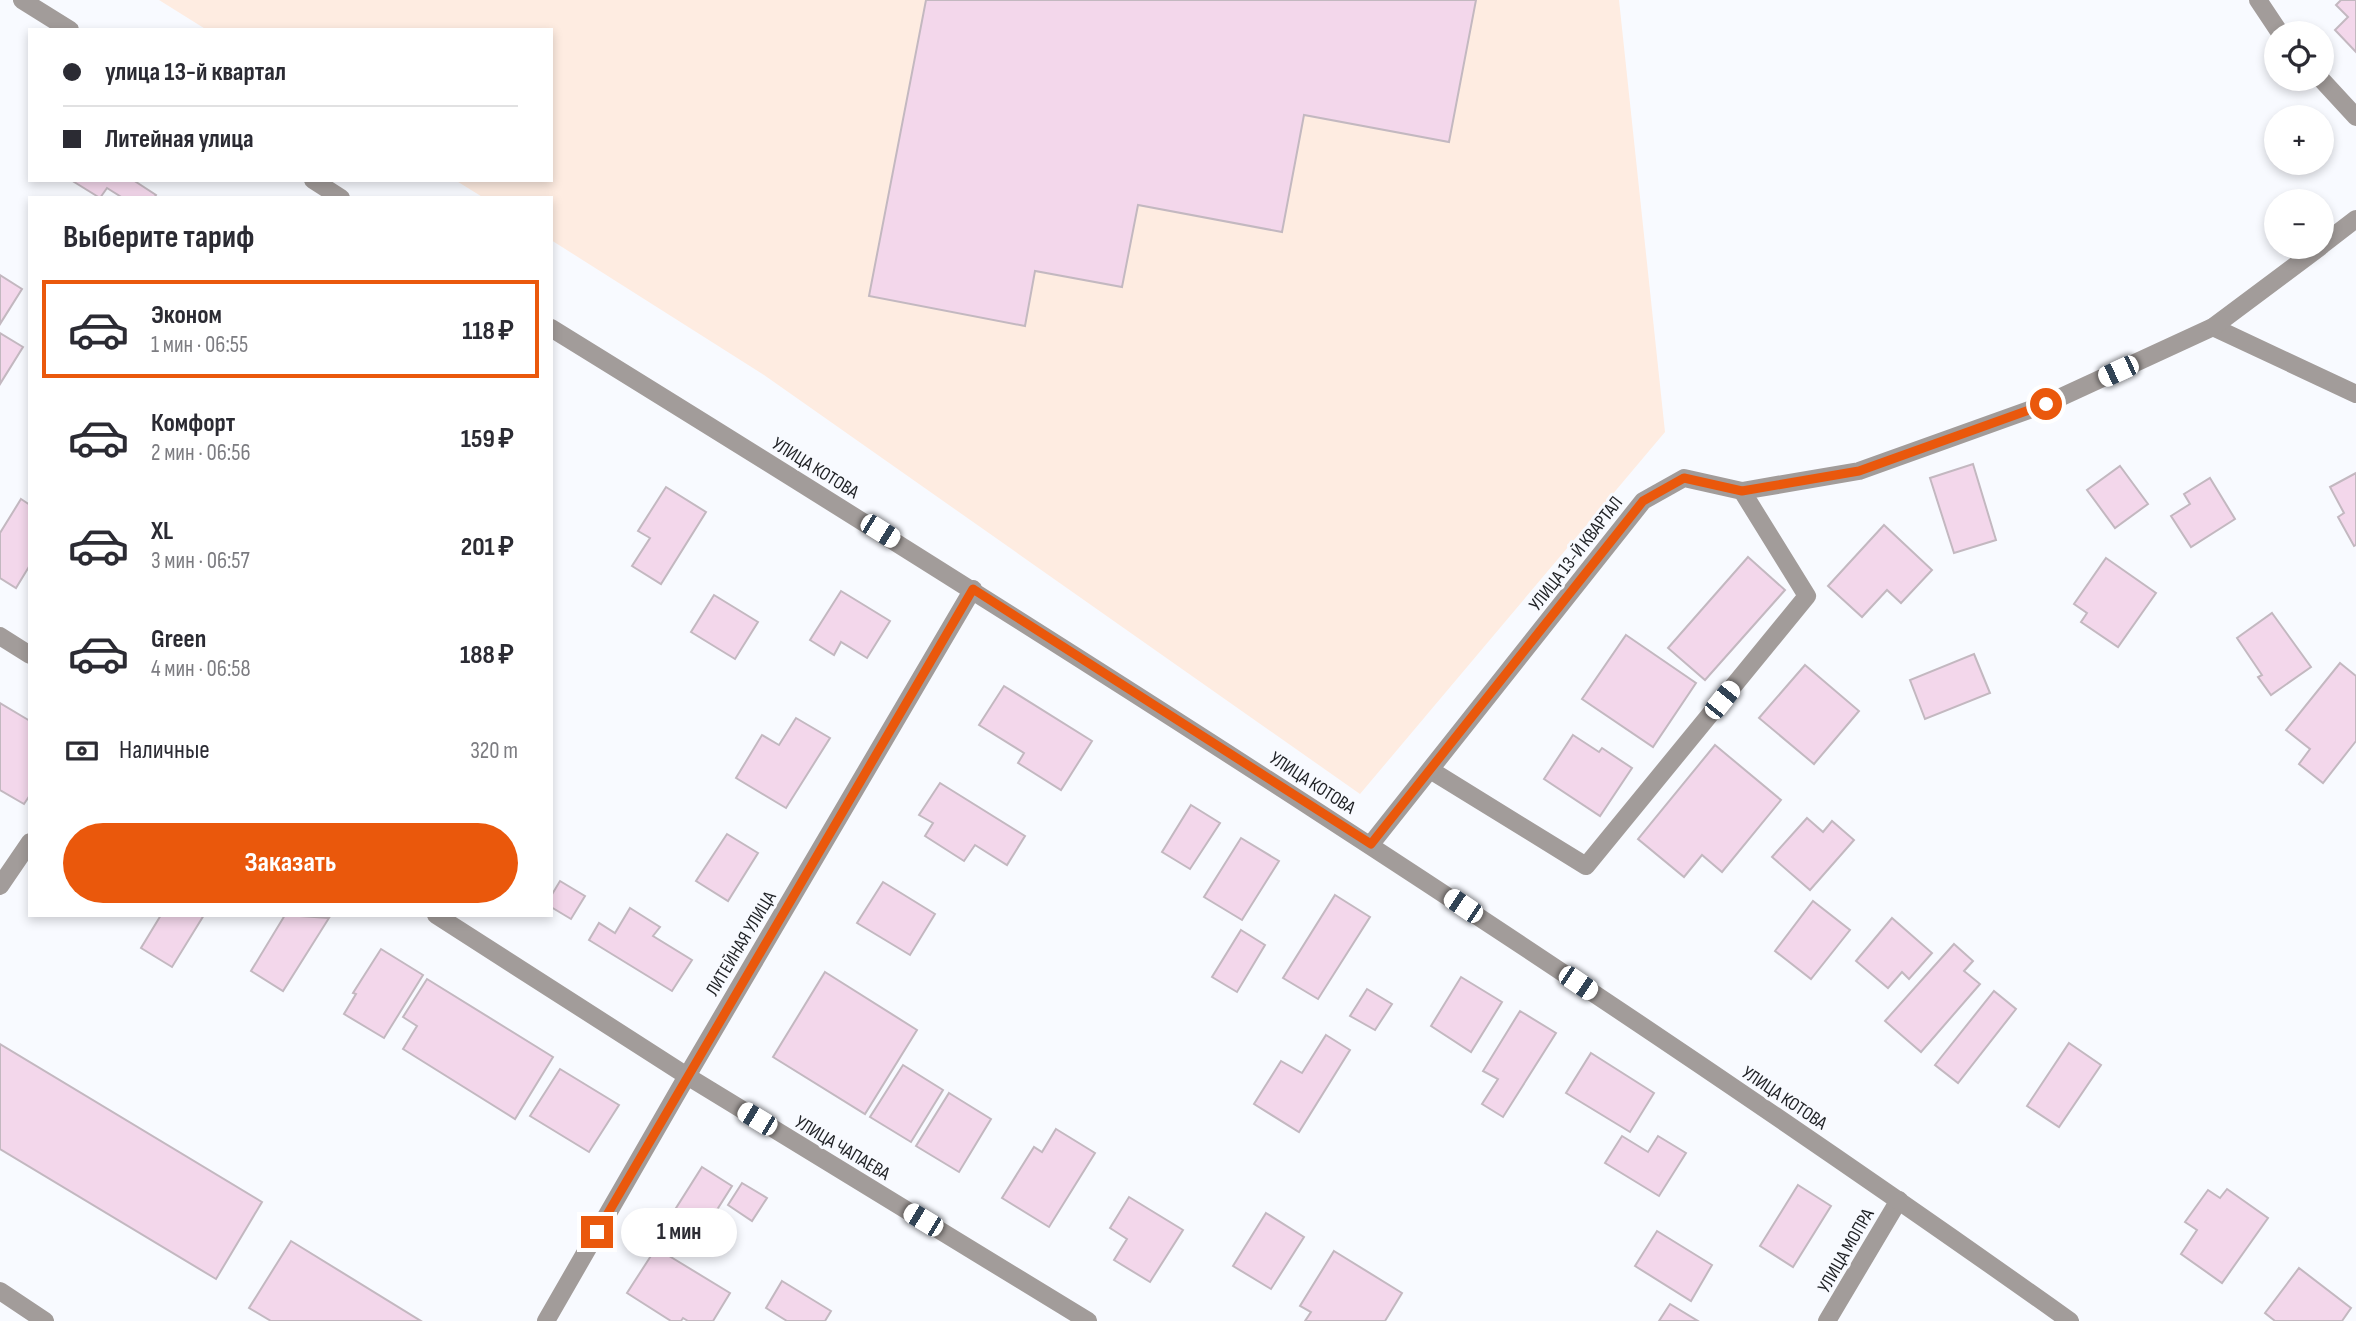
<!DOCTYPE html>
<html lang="ru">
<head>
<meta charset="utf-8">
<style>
  body { margin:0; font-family:"Sofia Sans Condensed",sans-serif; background:#f7f7f7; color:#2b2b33; height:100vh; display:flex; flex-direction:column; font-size:26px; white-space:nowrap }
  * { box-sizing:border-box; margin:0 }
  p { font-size:23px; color:#7c7c81 }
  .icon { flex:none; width:38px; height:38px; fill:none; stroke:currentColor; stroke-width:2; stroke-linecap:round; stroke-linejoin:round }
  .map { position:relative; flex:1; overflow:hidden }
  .side { position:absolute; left:28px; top:196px; width:525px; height:721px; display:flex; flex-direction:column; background:#fff; border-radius:0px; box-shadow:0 4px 10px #0003 }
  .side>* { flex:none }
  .banner { position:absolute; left:28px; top:28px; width:525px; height:154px; border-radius:0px; box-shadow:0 4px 10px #0003; display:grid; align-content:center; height:154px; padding:0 35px; background:#fff }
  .controls { position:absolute; left:2264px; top:21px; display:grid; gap:14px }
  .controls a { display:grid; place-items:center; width:70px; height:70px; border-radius:50%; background:#fff; box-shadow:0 4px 10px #0003; font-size:35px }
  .end { position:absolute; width:32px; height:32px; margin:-16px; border:9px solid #ea580c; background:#fff; box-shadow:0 0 0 4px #fff }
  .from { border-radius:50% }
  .bubble { position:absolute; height:49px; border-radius:24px; background:#fff; box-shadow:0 4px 10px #0003; font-size:23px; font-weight:700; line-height:49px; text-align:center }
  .car { position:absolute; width:21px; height:42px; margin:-21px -10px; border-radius:9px; box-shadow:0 0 5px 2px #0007; background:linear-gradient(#fff 24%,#345 0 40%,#fff 0 76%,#345 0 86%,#fff 0) }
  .banner b { display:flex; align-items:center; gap:24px; height:66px; font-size:26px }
  .banner b+b { border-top:2px solid #e1e1e2 }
  .banner i { width:18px; height:18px; background:#2b2b33 }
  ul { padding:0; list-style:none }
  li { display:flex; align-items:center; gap:21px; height:98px; margin:0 14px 10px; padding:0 21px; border:4px solid transparent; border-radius:0px }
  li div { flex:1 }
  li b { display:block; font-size:26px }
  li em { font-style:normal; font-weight:700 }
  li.active { border-color:#ea580c }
  li>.icon { width:63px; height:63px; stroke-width:1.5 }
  h2 { padding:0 35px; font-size:32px; line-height:84px }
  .pay { display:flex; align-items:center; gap:18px; height:77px; padding:0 35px; font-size:26px }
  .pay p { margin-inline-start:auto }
  .cta { display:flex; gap:14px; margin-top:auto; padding:14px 35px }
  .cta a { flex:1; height:80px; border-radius:42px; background:#ea580c; color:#fff; font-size:28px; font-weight:700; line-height:80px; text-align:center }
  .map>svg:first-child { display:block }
</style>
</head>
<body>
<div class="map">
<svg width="2356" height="1321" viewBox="0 0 2356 1321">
  <rect width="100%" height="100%" fill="#f8faff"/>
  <polygon fill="#feece1" points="159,0 1619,0 1665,432 1360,794 764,375 551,240 551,198 484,198 455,180 551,180 551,30 207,30"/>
  <g fill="#f3d7eb" stroke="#c3b8c0" stroke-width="2">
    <polygon points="926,0 1476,0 1449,142 1304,115 1282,232 1138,205 1122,287 1035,271 1025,326 869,296"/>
    <polygon points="2341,0 2356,0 2356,52 2335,30 2348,17 2336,5"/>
    <polygon points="71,180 133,180 156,195 154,198 123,198 107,188 100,198"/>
    <polygon points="0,275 22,289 0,324"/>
    <polygon points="0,333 23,347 0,384"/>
    <polygon points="1973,464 1996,540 1954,553 1930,478"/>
    <polygon points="2120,466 2148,504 2115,528 2087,490"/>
    <polygon points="2356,473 2356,545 2354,546 2338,517 2344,513 2330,487"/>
    <polygon points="2210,478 2235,519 2191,547 2171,516 2190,504 2184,494"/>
    <polygon points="666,487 706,512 661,584 632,566 650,538 638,531"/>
    <polygon points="21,499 30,505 30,565 16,588 0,578 0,533"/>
    <polygon points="1884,525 1932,570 1901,603 1887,590 1862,617 1828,586"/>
    <polygon points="1748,557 1785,590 1705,680 1668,648"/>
    <polygon points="2106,558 2156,593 2118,647 2081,622 2087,613 2074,604"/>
    <polygon points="841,591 890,621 867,658 841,642 834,655 810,640"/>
    <polygon points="714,595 758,622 735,659 691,632"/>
    <polygon points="2272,613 2311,667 2271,695 2258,677 2262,675 2237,638"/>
    <polygon points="1626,635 1696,683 1653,747 1582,699"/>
    <polygon points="1974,654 1990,693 1925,719 1910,680"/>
    <polygon points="2340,663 2356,676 2356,741 2323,783 2299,764 2310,749 2286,730"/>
    <polygon points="1805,665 1859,711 1814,764 1759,718"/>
    <polygon points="1004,686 1092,741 1061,790 1018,763 1024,753 979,725"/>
    <polygon points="0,703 30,721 30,795 24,804 0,790"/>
    <polygon points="796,718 830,738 786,808 736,778 762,735 779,745"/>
    <polygon points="1573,735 1599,752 1602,748 1632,768 1600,816 1544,779"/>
    <polygon points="1715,745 1781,800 1722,872 1702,855 1684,877 1638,839"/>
    <polygon points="940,783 1025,836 1007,865 975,845 964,861 925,836 933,823 919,815"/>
    <polygon points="1191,805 1220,823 1190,869 1162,852"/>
    <polygon points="1807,818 1823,832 1832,821 1854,840 1810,890 1772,857"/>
    <polygon points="727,834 758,853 728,901 696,881"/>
    <polygon points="1241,838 1279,861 1242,920 1204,897"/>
    <polygon points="560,881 585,896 571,919 551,907 551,896"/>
    <polygon points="883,882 935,914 910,955 857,923"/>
    <polygon points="1335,895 1370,917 1318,999 1283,978"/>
    <polygon points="1813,901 1850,930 1811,979 1775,951"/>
    <polygon points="630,908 660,927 653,936 692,960 672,991 589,940 599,923 615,933"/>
    <polygon points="161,915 204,915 172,967 141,948"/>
    <polygon points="285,915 329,918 283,991 251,971"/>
    <polygon points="1892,918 1932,953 1909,979 1902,972 1888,988 1856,961"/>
    <polygon points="1241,930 1265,945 1237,992 1212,977"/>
    <polygon points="1954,944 1973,961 1964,971 1980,984 1921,1052 1885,1021"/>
    <polygon points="381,949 423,975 384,1038 344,1014 356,994 353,993"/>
    <polygon points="825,972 917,1030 865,1114 773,1057"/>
    <polygon points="1461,977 1502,1002 1471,1052 1431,1026"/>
    <polygon points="427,979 553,1057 515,1119 403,1049 417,1026 403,1017"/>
    <polygon points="1367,989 1392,1004 1375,1030 1350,1016"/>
    <polygon points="1994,991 2016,1009 1958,1083 1935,1065"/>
    <polygon points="1520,1011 1556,1033 1503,1117 1482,1104 1498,1079 1483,1071"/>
    <polygon points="1326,1035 1350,1050 1299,1132 1254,1104 1281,1061 1302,1073"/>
    <polygon points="2069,1043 2101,1065 2059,1127 2027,1106"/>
    <polygon points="0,1044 262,1202 216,1279 0,1149"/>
    <polygon points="1591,1053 1654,1093 1630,1132 1566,1093"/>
    <polygon points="903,1065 943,1090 911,1142 870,1117"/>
    <polygon points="560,1069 619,1105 589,1152 530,1116"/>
    <polygon points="949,1093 991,1119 959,1172 916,1146"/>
    <polygon points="1056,1129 1095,1153 1049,1227 1002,1198 1034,1147 1042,1152"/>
    <polygon points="1622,1136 1648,1152 1658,1136 1686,1153 1659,1196 1605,1163"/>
    <polygon points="702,1167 732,1186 701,1235 671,1216"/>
    <polygon points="742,1183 767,1198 752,1221 728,1205"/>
    <polygon points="1798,1185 1831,1206 1793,1267 1760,1246"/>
    <polygon points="2227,1189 2268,1218 2222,1283 2181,1254 2197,1230 2185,1222 2208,1190 2220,1198"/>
    <polygon points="1129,1197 1183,1230 1150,1282 1114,1260 1127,1239 1110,1228"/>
    <polygon points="1266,1213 1304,1237 1271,1289 1233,1266"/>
    <polygon points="1657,1231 1712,1265 1691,1301 1635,1266"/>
    <polygon points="291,1241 421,1321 271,1321 249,1308"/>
    <polygon points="656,1248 730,1293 713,1321 688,1321 683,1318 681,1321 671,1321 627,1293"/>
    <polygon points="1334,1251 1402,1293 1385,1321 1305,1321 1311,1312 1300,1306"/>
    <polygon points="2299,1268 2351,1308 2342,1321 2275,1321 2265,1313"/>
    <polygon points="782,1281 831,1311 825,1321 787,1321 766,1308"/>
    <polygon points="1670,1304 1698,1321 1659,1321"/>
  </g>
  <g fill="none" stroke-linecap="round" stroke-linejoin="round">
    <g stroke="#a29c9a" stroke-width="18">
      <polyline points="2213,327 2356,394"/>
      <polyline points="1432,771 1586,866 1807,596 1742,491"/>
      <polyline points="0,886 30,842"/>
    </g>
    <g stroke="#a29c9a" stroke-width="18">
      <polyline points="2258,0 2280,33"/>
      <polyline points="2321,79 2356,117"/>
      <polyline points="2322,245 2356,219"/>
      <polyline points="0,636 30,655"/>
      <polyline points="1371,844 1643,501 1684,478 1742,491 1859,471 2046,404 2213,327 2320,247"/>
      <polyline points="436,915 687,1076 1088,1321"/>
      <polyline points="0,1291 45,1321"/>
      <polyline points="546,1321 687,1076 973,589"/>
      <polyline points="1827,1321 1899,1200"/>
    </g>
    <g stroke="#a29c9a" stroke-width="18">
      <polyline points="22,0 70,30"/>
      <polyline points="313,180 341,198"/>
      <path d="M551 328C1066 646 1576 970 2070 1321"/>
    </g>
  </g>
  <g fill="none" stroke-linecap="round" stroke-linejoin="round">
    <polyline stroke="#ea580c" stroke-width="9" points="597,1232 973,589 1371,844 1643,501 1684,478 1742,491 1859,471 2046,404"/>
  </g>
  <g text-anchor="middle" stroke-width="6" stroke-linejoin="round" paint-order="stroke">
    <g font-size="19" fill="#1f2125" stroke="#f8faff">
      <text transform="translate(816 467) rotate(32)" y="7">УЛИЦА КОТОВА</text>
      <text transform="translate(1575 553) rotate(-52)" y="7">УЛИЦА 13-Й КВАРТАЛ</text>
      <text transform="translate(1313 782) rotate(33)" y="7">УЛИЦА КОТОВА</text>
      <text transform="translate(740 943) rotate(-59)" y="7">ЛИТЕЙНАЯ УЛИЦА</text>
      <text transform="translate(1785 1097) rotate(34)" y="7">УЛИЦА КОТОВА</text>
      <text transform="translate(843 1147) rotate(31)" y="7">УЛИЦА ЧАПАЕВА</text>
      <text transform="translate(1845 1250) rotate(-60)" y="7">УЛИЦА МОПРА</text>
    </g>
  </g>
</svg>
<div class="controls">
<a><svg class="icon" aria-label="locate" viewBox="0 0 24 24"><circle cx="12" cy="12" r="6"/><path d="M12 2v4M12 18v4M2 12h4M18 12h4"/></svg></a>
<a>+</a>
<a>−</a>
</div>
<i class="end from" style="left:2046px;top:404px"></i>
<i class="end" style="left:597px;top:1232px"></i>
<div class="bubble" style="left:621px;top:1208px;width:116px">1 мин</div>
<i class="car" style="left:2118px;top:371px;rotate:245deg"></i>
<i class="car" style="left:880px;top:531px;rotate:122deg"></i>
<i class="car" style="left:1722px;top:700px;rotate:39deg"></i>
<i class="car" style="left:1463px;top:906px;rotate:304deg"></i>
<i class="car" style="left:1578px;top:983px;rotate:124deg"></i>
<i class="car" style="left:757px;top:1119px;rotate:301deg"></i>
<i class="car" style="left:923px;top:1220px;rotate:301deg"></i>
<div class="banner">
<b><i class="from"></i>улица 13-й квартал</b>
<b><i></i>Литейная улица</b>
</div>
<section class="side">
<h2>Выберите тариф</h2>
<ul>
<li class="active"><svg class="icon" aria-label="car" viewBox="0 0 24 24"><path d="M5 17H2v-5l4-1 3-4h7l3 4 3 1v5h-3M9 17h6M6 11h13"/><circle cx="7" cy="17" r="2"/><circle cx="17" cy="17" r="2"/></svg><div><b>Эконом</b><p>1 мин · 06:55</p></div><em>118 ₽</em></li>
<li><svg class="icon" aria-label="car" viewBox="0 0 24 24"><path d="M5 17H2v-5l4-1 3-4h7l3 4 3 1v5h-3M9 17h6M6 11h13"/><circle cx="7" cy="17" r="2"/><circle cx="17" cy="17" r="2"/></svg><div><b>Комфорт</b><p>2 мин · 06:56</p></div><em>159 ₽</em></li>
<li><svg class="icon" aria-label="car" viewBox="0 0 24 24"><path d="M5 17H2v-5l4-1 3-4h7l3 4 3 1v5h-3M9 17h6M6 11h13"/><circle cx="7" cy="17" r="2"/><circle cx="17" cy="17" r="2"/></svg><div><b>XL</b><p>3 мин · 06:57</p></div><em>201 ₽</em></li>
<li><svg class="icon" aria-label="car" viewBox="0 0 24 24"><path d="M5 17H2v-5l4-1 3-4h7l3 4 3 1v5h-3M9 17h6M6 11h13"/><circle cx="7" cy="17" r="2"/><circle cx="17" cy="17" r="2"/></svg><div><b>Green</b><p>4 мин · 06:58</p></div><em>188 ₽</em></li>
</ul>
<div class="pay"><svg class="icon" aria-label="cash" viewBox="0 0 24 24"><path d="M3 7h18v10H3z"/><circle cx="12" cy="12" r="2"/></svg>Наличные<p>320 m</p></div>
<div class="cta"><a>Заказать</a></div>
</section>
</div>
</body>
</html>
